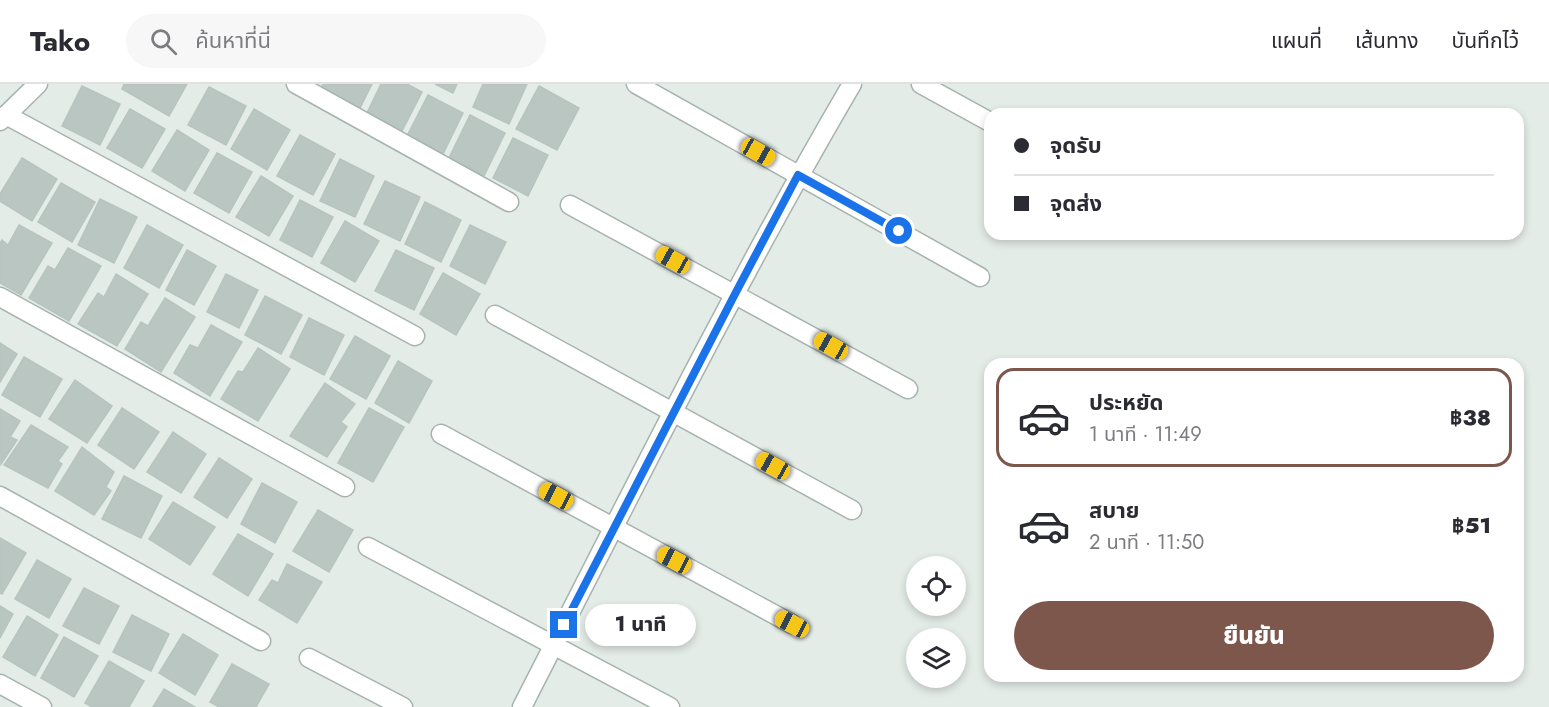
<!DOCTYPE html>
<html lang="th">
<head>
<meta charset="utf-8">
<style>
  body { margin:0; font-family:Jost,"Noto Sans Thai",sans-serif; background:#f7f7f7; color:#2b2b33; height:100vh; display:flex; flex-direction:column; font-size:22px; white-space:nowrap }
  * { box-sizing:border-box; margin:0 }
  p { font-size:20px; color:#7c7c81 }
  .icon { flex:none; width:33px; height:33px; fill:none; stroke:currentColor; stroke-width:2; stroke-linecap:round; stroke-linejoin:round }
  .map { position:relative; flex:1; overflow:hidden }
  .sheet { position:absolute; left:984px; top:274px; width:540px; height:324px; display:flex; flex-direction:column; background:#fff; border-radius:18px; box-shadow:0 3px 9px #0003 }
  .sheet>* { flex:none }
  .hud { position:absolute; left:984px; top:24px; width:540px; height:132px; border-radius:18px; box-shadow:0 3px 9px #0003; display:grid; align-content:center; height:132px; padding:0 30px; background:#fff }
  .tools { position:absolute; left:906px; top:472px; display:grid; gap:12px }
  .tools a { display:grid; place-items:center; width:60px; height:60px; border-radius:50%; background:#fff; box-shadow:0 3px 9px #0003; font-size:30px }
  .end { position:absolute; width:27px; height:27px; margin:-14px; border:8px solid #1a73e8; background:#fff; box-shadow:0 0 0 3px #fff }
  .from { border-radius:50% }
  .bubble { position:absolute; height:42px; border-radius:21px; background:#fff; box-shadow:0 3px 9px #0003; font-size:20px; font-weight:800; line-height:42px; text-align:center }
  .car { position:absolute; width:18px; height:36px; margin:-18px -9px; border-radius:8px; box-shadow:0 0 4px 2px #0007; background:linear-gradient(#f5c518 24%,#345 0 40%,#f5c518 0 76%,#345 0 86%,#f5c518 0) }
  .hud b { display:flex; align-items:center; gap:21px; height:57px; font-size:22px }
  .hud b+b { border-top:2px solid #e1e1e2 }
  .hud i { width:15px; height:15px; background:#2b2b33 }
  ul { padding:10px 0 0; list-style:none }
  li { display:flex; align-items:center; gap:18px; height:99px; margin:0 12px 9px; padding:0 18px; border:3px solid transparent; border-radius:18px }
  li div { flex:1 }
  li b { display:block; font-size:22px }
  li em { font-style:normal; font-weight:800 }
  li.on { border-color:#7d564c }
  li>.icon { width:54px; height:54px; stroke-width:1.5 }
  .primary-button { display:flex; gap:12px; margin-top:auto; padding:12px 30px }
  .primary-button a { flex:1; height:69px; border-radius:36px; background:#7d564c; color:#fff; font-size:24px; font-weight:800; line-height:69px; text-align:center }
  header { display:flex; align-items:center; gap:36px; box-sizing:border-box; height:84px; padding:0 30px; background:#fff; border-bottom:2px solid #e1e1e2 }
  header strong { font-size:28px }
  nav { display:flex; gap:33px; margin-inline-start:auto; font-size:21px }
  .search { width:420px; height:54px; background:#f7f7f7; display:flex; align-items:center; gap:15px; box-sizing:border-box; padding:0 21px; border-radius:33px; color:#7c7c81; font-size:22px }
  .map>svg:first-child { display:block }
</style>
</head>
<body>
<header>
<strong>Tako</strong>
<div class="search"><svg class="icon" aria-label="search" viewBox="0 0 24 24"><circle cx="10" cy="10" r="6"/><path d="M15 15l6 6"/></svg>ค้นหาที่นี่</div>
<nav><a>แผนที่</a><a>เส้นทาง</a><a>บันทึกไว้</a></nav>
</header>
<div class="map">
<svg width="1549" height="623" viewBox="0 0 1549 623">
  <rect width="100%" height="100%" fill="#e4ece8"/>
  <g fill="#b9c6c1" stroke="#b7c4bf" stroke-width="1.5">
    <polygon points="124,0 187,0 169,32 122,5"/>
    <polygon points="323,0 372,0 360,24 321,4"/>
    <polygon points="381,0 407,0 422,8 401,49 366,31"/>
    <polygon points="435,0 457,0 453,9"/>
    <polygon points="483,0 527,0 509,40 473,23"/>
    <polygon points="82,2 120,20 100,61 62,42"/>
    <polygon points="539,2 579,24 557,66 516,45"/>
    <polygon points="209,3 246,22 226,61 188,41"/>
    <polygon points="428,11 463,29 443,70 407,52"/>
    <polygon points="130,25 165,45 142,84 107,64"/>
    <polygon points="254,25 290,46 267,86 231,65"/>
    <polygon points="470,31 505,49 484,92 449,74"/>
    <polygon points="177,46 209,66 185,107 152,87"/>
    <polygon points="300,51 335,70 313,111 277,92"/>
    <polygon points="513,54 548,71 528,112 493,94"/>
    <polygon points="217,69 252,88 229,129 194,109"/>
    <polygon points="22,74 57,95 32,137 0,117 0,110"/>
    <polygon points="340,75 374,92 355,133 320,117"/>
    <polygon points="261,92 293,112 269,152 236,133"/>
    <polygon points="385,97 420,113 400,157 364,140"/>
    <polygon points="61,99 95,118 72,158 38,138"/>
    <polygon points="100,115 137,133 114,179 78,161"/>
    <polygon points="300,116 333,133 312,173 280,156"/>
    <polygon points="425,118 461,136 441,178 405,160"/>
    <polygon points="345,137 379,157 355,198 321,179"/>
    <polygon points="19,141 52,159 21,211 0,199 0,159 2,156 8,161"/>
    <polygon points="147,141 183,161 159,204 124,184"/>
    <polygon points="470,141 506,158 485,200 450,182"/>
    <polygon points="68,164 101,182 69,237 29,214 48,182 55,186"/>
    <polygon points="187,166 216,182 194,221 166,206"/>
    <polygon points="396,166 434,184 414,226 375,207"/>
    <polygon points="443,189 480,210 456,251 420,230"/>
    <polygon points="116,190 148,210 117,262 78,240 98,209 104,213"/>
    <polygon points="226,190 258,206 239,244 207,228"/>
    <polygon points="265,212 302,231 281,270 245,251"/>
    <polygon points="165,214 195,233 161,288 125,265 141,238 148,242"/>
    <polygon points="309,234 344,251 324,291 290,273"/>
    <polygon points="211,241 242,258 210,312 174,289 190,261 198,264"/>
    <polygon points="355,252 390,272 366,315 330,295"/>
    <polygon points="0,259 17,270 0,298"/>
    <polygon points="258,264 290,285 258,337 221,315 238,287 243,288"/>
    <polygon points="24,273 62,295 40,333 2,311"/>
    <polygon points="398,277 432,297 409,339 375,319"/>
    <polygon points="75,296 112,322 87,359 49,335"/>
    <polygon points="325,299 355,320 341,338 347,343 327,373 290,352"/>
    <polygon points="122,324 159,348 134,385 98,361"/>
    <polygon points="369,324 404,343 373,398 338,379"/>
    <polygon points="0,325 20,337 10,353 17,356 1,380"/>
    <polygon points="31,341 68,363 58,377 62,380 48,404 4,381"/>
    <polygon points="173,348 206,370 181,409 147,388"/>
    <polygon points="82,363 114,388 106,403 111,407 94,431 55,407"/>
    <polygon points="219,374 252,395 227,434 194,413"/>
    <polygon points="124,392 162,412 141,454 102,435"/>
    <polygon points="262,399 297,418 275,459 241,440"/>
    <polygon points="173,418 215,443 190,481 149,455"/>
    <polygon points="318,426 353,446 329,488 293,467"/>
    <polygon points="238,450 273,470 248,512 213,490"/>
    <polygon points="0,454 26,469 2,510 0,509"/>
    <polygon points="37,476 71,495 49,534 15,515"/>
    <polygon points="287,480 322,498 297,539 259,516 272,496 278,499"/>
    <polygon points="84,504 119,522 99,560 63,542"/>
    <polygon points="0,522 13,530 0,554"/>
    <polygon points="132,531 169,550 151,587 113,568"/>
    <polygon points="27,532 58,551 35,592 3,573"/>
    <polygon points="183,550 218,571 195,611 159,589"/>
    <polygon points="64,553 98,572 74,613 41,594"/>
    <polygon points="109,577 144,597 129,623 92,623 85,619"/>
    <polygon points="232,580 269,600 256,623 219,623 210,618"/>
    <polygon points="164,605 195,623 153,623"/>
  </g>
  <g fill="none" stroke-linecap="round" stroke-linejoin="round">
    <g stroke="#a7b3af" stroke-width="21">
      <g id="street">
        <polyline points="296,0 509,118"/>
        <polyline points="636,0 980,193"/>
        <polyline points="921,0 990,38"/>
        <polyline points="6,31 415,252"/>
        <polyline points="0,37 38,0"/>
        <polyline points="570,121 908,305"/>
        <polyline points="0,213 345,403"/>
        <polyline points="495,231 852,426"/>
        <polyline points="441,350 792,540"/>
        <polyline points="0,412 261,557"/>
        <polyline points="368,463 670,623"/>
        <polyline points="309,574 403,623"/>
        <polyline points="0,600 42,623"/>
        <path d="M522 623C629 414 733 203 852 0"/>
      </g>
    </g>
    <use href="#street" stroke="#fff" stroke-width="18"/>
  </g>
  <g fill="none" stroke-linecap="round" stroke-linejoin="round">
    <polyline stroke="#1a73e8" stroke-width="8" points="564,541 735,210 798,91 899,147"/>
  </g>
</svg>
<div class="tools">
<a><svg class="icon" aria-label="locate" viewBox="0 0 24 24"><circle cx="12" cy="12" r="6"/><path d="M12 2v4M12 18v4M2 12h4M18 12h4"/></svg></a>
<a><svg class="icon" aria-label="layers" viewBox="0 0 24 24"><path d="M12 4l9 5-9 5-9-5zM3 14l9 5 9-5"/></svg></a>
</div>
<i class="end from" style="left:899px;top:147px"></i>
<i class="end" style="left:564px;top:541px"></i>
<div class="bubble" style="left:585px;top:520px;width:111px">1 นาที</div>
<i class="car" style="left:758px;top:68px;rotate:119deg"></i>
<i class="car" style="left:673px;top:176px;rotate:299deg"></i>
<i class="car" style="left:831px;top:262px;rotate:299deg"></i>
<i class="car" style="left:773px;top:382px;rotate:299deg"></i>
<i class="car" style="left:556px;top:412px;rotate:298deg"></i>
<i class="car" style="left:674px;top:476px;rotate:298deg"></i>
<i class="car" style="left:792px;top:540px;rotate:298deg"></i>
<div class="hud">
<b><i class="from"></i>จุดรับ</b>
<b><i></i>จุดส่ง</b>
</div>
<section class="sheet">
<ul>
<li class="on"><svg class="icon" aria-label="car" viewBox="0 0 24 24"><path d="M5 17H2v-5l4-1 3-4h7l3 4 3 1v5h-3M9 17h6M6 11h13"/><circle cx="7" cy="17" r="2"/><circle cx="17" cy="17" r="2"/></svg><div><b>ประหยัด</b><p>1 นาที · 11:49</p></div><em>฿38</em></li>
<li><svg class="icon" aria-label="car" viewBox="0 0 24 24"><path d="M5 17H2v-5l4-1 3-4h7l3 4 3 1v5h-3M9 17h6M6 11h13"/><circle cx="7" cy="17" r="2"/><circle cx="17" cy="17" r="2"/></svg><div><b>สบาย</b><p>2 นาที · 11:50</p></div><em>฿51</em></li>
</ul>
<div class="primary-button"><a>ยืนยัน</a></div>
</section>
</div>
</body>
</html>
